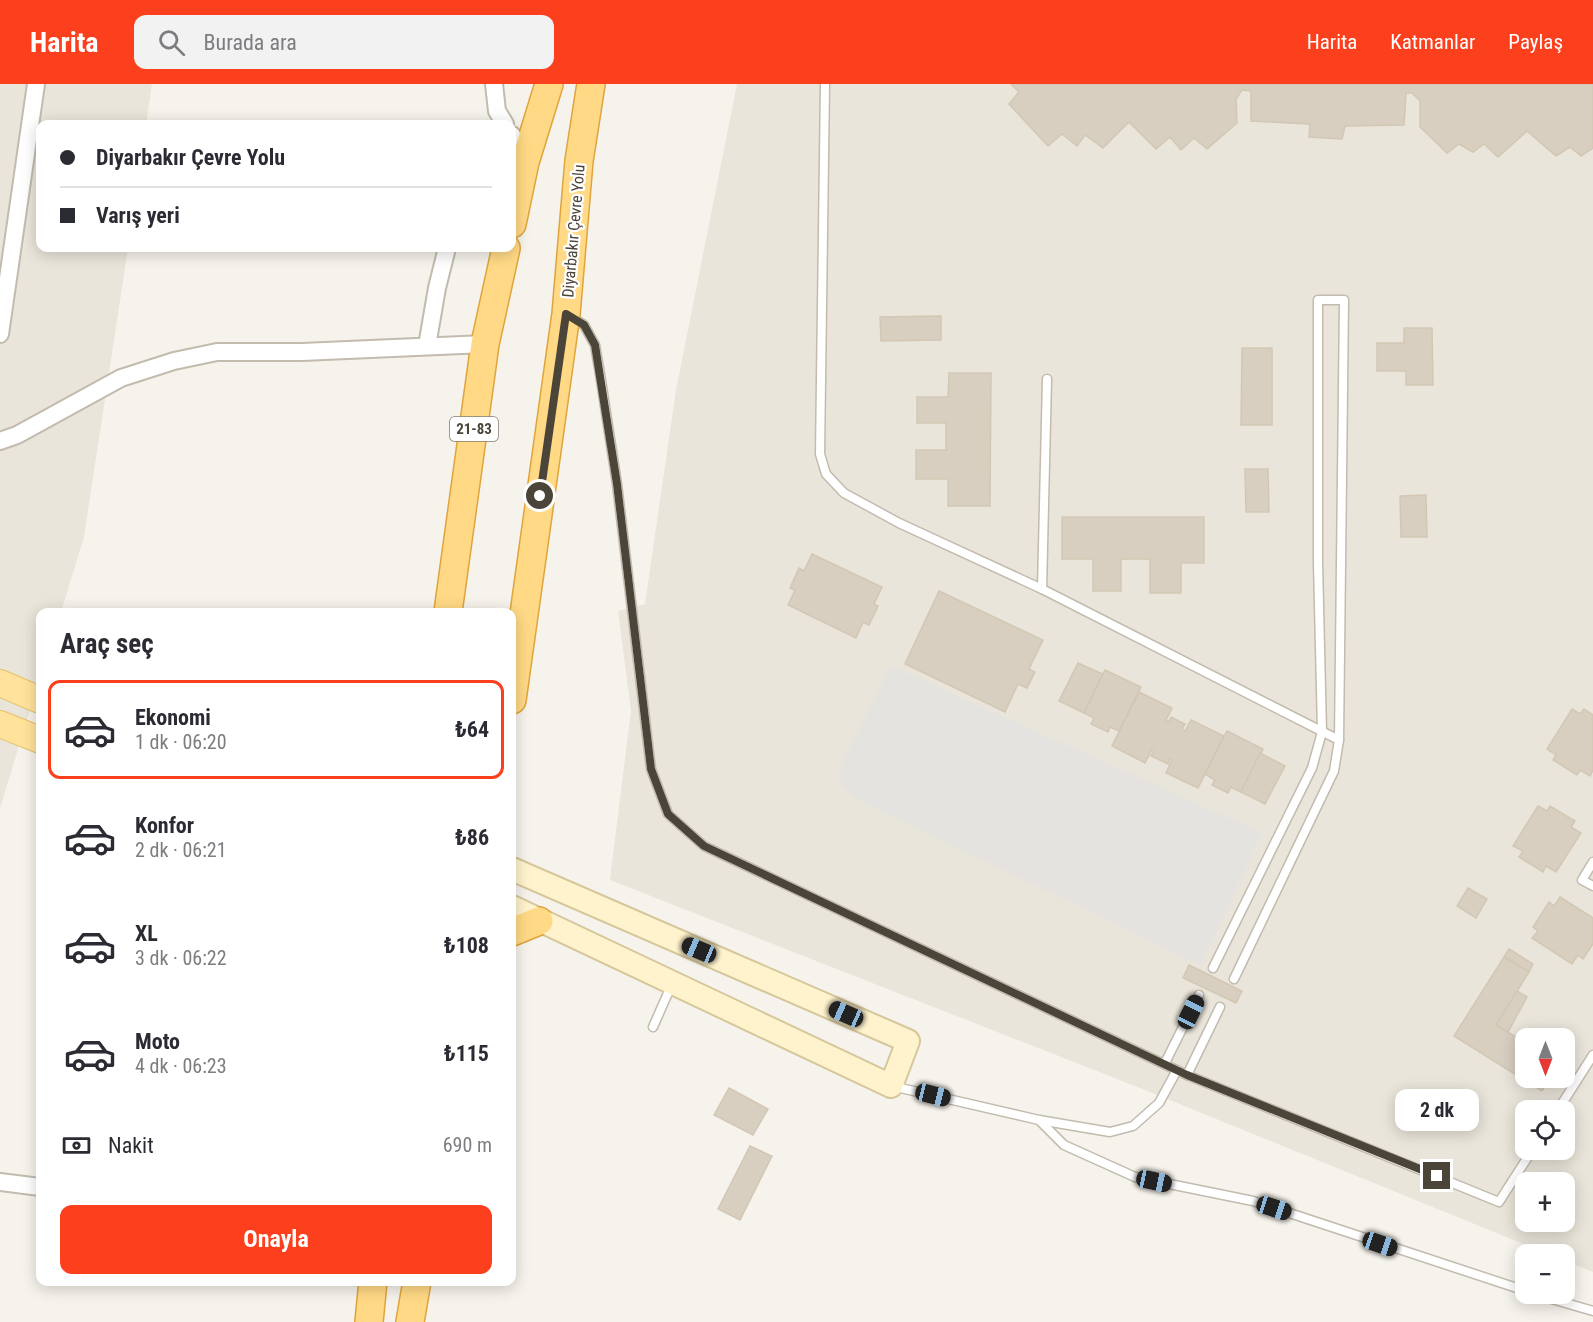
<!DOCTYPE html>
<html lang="tr">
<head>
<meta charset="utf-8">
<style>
  body { margin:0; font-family:"Roboto Condensed",sans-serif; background:#f2f2f3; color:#2b2b33; height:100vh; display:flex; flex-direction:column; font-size:22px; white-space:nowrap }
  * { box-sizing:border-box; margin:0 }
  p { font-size:20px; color:#7c7c81 }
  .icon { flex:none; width:33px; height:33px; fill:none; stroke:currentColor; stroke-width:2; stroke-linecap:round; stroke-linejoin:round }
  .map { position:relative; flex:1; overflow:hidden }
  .drawer { position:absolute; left:36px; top:524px; width:480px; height:678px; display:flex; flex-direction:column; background:#fff; border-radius:12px; box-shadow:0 3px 15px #0003 }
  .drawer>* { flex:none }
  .banner { position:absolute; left:36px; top:36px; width:480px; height:132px; border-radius:12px; box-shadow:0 3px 15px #0003; display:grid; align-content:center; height:132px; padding:0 24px; background:#fff }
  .needle { width:39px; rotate:180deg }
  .buttons { position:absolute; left:1515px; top:944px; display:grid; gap:12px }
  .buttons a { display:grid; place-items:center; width:60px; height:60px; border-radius:12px; background:#fff; box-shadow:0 3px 15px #0003; font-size:30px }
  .end { position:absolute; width:27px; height:27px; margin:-14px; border:8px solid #4b4439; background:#fff; box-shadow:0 0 0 3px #fff }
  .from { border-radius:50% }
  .bubble { position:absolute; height:42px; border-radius:12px; background:#fff; box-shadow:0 3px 15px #0003; font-size:20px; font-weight:700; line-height:42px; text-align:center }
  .car { position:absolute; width:18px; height:36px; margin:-18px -9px; border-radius:8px; box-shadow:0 0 4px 2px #0007; background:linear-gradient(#222 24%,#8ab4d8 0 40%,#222 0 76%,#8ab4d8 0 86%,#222 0) }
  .banner b { display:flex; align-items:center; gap:21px; height:57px; font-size:22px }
  .banner b+b { border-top:2px solid #e1e1e2 }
  .banner i { width:15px; height:15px; background:#2b2b33 }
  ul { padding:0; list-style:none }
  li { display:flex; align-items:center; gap:18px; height:99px; margin:0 12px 9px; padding:0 12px; border:3px solid transparent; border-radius:12px }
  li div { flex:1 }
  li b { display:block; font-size:22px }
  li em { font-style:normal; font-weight:700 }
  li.current { border-color:#fc3f1d }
  li>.icon { width:54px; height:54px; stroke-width:1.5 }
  h2 { padding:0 24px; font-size:27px; line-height:72px }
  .pay { display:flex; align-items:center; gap:15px; height:66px; padding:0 24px; font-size:22px }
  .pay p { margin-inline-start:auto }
  .primary-button { display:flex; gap:12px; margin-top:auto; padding:12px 24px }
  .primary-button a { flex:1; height:69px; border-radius:12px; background:#fc3f1d; color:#fff; font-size:24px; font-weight:700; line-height:69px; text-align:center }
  header { display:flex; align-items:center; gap:36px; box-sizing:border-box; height:84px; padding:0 30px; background:#fc3f1d; color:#fff }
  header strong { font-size:28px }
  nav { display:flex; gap:33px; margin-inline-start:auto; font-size:21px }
  .search { width:420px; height:54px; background:#f2f2f3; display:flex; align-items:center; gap:15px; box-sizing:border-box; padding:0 21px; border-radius:12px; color:#7c7c81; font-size:22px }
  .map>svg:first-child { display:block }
</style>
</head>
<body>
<header>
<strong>Harita</strong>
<div class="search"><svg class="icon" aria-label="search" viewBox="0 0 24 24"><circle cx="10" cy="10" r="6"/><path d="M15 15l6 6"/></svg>Burada ara</div>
<nav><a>Harita</a><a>Katmanlar</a><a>Paylaş</a></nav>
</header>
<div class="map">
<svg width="1593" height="1238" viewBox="0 0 1593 1238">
  <rect width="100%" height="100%" fill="#f6f3ec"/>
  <g fill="#eae5da" fill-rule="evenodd">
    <polygon points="0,0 152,0 146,40 40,40 40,164 128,164 84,453 61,528 40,528 40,594 0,724"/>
    <path d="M737 0H1593V1188L1565 1177 1564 1170H1548L1145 1006 610 796 631 627 618 527 645 520 676 306ZM1526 954H1564V993H1526ZM1526 1026H1564V1065H1526ZM1526 1098H1564V1137H1526Z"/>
  </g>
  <polygon fill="#e5e3e0" points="891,582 1262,749 1201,881 856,715 842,703 839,690 843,677"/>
  <g fill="#d8cfc1" stroke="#d3c7b4" stroke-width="1.5">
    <polygon points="1011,0 1593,0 1593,64 1581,72 1570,63 1556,72 1527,47 1498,73 1484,60 1473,68 1459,60 1447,69 1420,43 1420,17 1412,9 1406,9 1404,41 1345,42 1342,55 1309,53 1310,40 1251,37 1251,7 1242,6 1236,15 1237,39 1207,65 1194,54 1181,66 1170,53 1156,65 1129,38 1103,64 1085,51 1077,62 1062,50 1048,62 1009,20 1019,8"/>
    <polygon points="941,232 941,256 881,257 880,233"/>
    <polygon points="1404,244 1432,244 1433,301 1406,301 1406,287 1377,287 1377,259 1404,259"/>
    <polygon points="1242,264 1272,264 1272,341 1241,341"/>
    <polygon points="949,289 991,289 990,422 948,422 948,395 916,395 916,366 946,366 946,339 917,339 917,313 948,313"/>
    <polygon points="1245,385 1268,385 1269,428 1246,428"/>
    <polygon points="1426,411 1427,453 1401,453 1400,412"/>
    <polygon points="1062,433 1204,433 1204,479 1181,479 1181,509 1150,509 1150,475 1121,475 1121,507 1093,507 1093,475 1062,475"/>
    <polygon points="812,470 882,503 874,520 878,522 869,541 863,538 856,554 788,521 795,506 790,504 799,484 804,487"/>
    <polygon points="939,507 1043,556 1029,585 1035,588 1027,604 1018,600 1005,628 905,580"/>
    <polygon points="1078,579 1103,590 1084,629 1059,617"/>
    <polygon points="1105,586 1141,603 1119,647 1110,643 1108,648 1091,640 1094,634 1084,629"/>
    <polygon points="1139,608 1172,624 1166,636 1169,638 1171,633 1185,640 1182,645 1185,647 1191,636 1224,652 1198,704 1166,689 1172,676 1170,675 1168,680 1151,672 1154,666 1152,665 1145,679 1112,662"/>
    <polygon points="1572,625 1580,630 1584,625 1593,631 1593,686 1590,692 1580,686 1577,691 1553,676 1556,671 1547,665"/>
    <polygon points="1227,647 1263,665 1241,708 1231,703 1228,709 1212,701 1215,696 1205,690"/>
    <polygon points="1260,669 1285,682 1265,720 1241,708"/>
    <polygon points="1538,722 1547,727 1550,722 1575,737 1571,743 1581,749 1556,788 1546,782 1543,788 1519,773 1523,767 1513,762"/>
    <polygon points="1468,804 1487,815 1476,834 1457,822"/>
    <polygon points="1560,813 1593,834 1593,860 1583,875 1578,871 1572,880 1532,854 1538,847 1533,843 1549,818 1554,822"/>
    <polygon points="1509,865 1533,880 1529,888 1504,873"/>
    <polygon points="1504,873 1529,888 1496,941 1526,959 1526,993 1539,993 1534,1002 1454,952"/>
    <polygon points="1189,881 1242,907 1236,919 1183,894"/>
    <polygon points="1517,907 1527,913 1508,948 1496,941"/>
    <polygon points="1539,993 1551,993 1542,1007 1534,1002"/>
    <polygon points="729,1004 768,1025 753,1051 714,1031"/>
    <polygon points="750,1062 772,1072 740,1136 718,1125"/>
  </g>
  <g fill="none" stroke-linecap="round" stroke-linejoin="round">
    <g stroke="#c2bbae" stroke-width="11">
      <g id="service">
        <polyline points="825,0 820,370 826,390 844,409 899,439 1042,505 1339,656"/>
        <polyline points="571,233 584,241 595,261 600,290 617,400 651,685 668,730 704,762 1187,991 1499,1118 1533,1065"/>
        <polyline points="1042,505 1047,295"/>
        <polyline points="1593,778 1582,796 1593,802"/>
        <polyline points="1213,884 1312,684 1322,648 1318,479 1318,216 1344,216 1339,656 1334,687 1234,895"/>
        <polyline points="653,943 672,900"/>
        <polyline points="1165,979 1199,911"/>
        <polyline points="1187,991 1220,923"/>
        <polyline points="892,1002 1039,1036 1110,1048 1133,1042 1159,1019 1177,986"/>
        <polyline points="1558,1026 1593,971"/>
        <polyline points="1039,1036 1064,1061 1135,1093 1253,1117 1526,1207"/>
        <polyline points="1531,1209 1593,1227"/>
      </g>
    </g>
    <g stroke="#c2bbae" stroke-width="20">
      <g id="minor">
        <polyline points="494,0 497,27 505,40"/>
        <polyline points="512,51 525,78"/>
        <polyline points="0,250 36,0"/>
        <polyline points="427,262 437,204 447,164"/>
        <polyline points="0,357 17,351 121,294 174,277 217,268 302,268 485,260"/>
        <polyline points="0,1098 40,1103"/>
      </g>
    </g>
    <g stroke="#d6c79b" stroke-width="26">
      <polyline id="secondary" points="512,785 908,957 891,1002 512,823"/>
    </g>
    <g stroke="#e6c16a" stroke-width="28">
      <g id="primary">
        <polyline points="0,599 40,616"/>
        <polyline points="0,640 40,656"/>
      </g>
    </g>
    <g stroke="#e0a43c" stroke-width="30">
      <g id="trunk">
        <polyline points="512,140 525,78 549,0"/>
        <polyline points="448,528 485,260 506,164"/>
        <polyline points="512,616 566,230 579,77 591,0"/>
        <polyline points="512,848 539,837"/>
        <polyline points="369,1238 373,1197"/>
        <polyline points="410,1238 417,1197"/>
      </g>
    </g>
    <use href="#service" stroke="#fff" stroke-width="8"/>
    <use href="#minor" stroke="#fff" stroke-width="16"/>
    <use href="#secondary" stroke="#fff3cd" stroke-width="22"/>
    <use href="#primary" stroke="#ffe39c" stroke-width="26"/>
    <use href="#trunk" stroke="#ffd985" stroke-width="27"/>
  </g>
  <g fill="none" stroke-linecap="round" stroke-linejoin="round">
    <polyline stroke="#4b4439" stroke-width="8" points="540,412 566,230 584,241 595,261 617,400 651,685 668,730 704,762 1187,991 1437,1092"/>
  </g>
  <g text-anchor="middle" stroke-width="4.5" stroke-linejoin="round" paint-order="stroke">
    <rect fill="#fff" stroke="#817c74" stroke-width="1.5" x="450" y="333" width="48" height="24" rx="4.5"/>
    <g font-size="15" font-weight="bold" fill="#4b4439">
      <text x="474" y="350">21-83</text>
    </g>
    <g font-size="16" fill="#4b4439" stroke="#fff">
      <text transform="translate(573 147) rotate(-85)" y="6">Diyarbakır Çevre Yolu</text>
    </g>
  </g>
</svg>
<div class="buttons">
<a><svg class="needle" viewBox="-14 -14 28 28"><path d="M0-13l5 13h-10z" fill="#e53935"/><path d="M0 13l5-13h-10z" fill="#7c7c81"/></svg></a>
<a><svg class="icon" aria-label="locate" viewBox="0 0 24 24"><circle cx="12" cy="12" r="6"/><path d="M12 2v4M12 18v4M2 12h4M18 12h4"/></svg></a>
<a>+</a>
<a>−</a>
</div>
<i class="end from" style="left:540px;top:412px"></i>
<i class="end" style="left:1437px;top:1092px"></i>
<div class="bubble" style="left:1395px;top:1005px;width:84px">2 dk</div>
<i class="car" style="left:699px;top:866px;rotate:293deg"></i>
<i class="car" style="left:1191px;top:928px;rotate:26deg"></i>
<i class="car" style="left:846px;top:930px;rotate:294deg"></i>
<i class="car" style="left:933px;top:1011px;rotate:104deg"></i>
<i class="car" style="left:1154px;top:1097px;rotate:102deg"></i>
<i class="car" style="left:1274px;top:1124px;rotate:108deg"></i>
<i class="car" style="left:1380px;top:1160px;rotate:109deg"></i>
<div class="banner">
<b><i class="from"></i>Diyarbakır Çevre Yolu</b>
<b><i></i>Varış yeri</b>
</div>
<section class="drawer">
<h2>Araç seç</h2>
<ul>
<li class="current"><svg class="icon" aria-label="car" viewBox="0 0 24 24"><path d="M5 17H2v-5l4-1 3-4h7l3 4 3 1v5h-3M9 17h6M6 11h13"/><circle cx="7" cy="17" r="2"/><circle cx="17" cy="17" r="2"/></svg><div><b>Ekonomi</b><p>1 dk · 06:20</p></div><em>₺64</em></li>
<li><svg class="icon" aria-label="car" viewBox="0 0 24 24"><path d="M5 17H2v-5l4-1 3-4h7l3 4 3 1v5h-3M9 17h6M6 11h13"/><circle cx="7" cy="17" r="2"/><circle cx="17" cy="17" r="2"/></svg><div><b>Konfor</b><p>2 dk · 06:21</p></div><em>₺86</em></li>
<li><svg class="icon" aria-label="car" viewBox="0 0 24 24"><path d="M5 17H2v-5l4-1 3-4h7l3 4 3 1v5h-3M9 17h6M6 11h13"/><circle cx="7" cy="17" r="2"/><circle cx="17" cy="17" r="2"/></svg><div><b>XL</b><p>3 dk · 06:22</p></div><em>₺108</em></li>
<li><svg class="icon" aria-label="car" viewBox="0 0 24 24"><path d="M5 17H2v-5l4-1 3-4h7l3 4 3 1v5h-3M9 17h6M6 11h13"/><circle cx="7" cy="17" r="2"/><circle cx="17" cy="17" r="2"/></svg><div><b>Moto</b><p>4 dk · 06:23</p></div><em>₺115</em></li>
</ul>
<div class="pay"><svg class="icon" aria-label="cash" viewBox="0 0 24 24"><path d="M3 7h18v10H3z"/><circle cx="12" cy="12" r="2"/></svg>Nakit<p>690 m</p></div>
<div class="primary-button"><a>Onayla</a></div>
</section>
</div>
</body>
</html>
